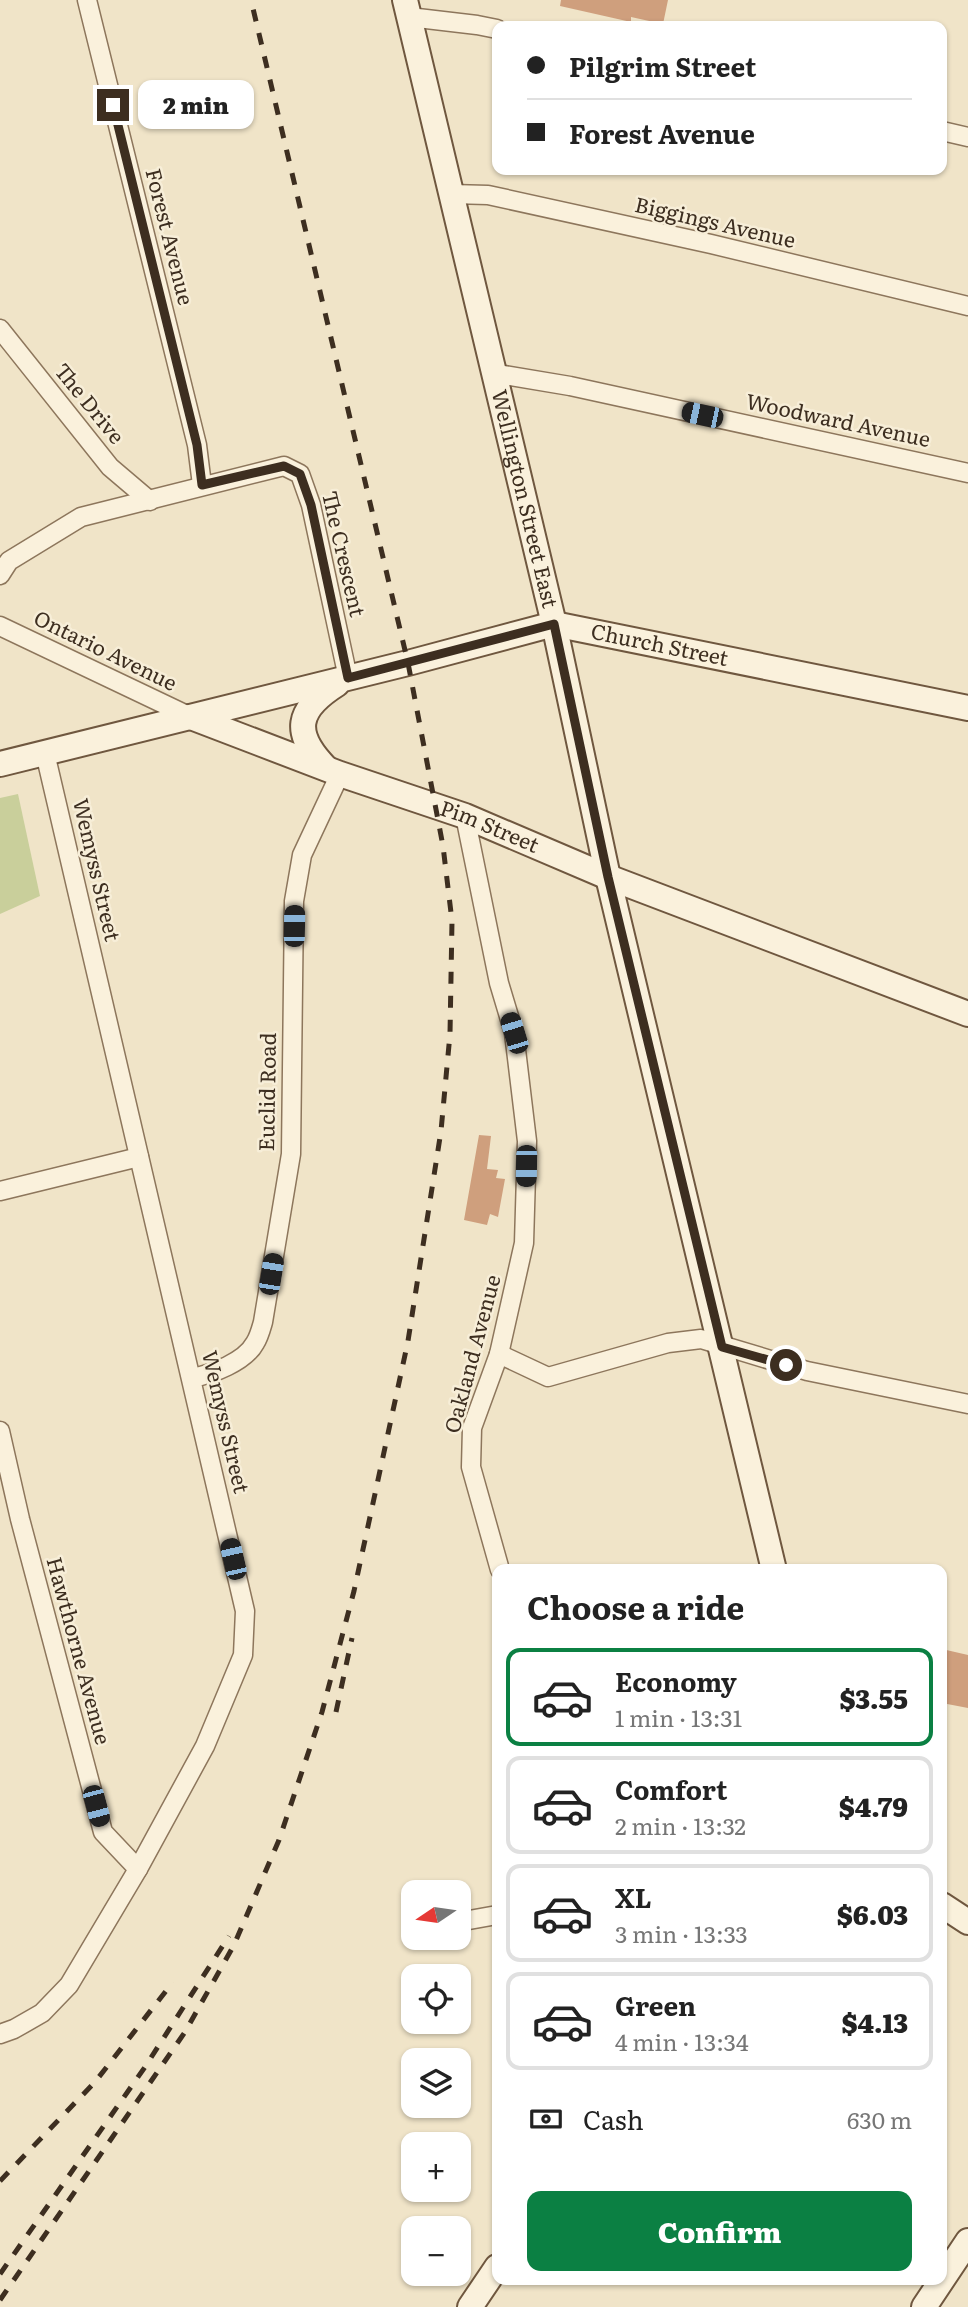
<!DOCTYPE html>
<html lang="en">
<head>
<meta charset="utf-8">
<style>
  body { margin:0; font-family:Literata,serif; background:#f6f6f6; color:#222; height:100vh; display:flex; flex-direction:column; font-size:26px; white-space:nowrap }
  * { box-sizing:border-box; margin:0 }
  p { font-size:23px; color:#767676 }
  .icon { flex:none; width:38px; height:38px; fill:none; stroke:currentColor; stroke-width:2; stroke-linecap:round; stroke-linejoin:round }
  .map { position:relative; flex:1; overflow:hidden }
  .sheet { position:absolute; left:492px; top:1564px; width:455px; height:721px; display:flex; flex-direction:column; background:#fff; border-radius:14px; box-shadow:0 2px 5px #0004 }
  .sheet>* { flex:none }
  .top-card { position:absolute; left:492px; top:21px; width:455px; height:154px; border-radius:14px; box-shadow:0 2px 5px #0004; display:grid; align-content:center; height:154px; padding:0 35px; background:#fff }
  .needle { width:46px; rotate:257deg }
  .tools { position:absolute; left:401px; top:1880px; display:grid; gap:14px }
  .tools a { display:grid; place-items:center; width:70px; height:70px; border-radius:14px; background:#fff; box-shadow:0 2px 5px #0004; font-size:35px }
  .end { position:absolute; width:32px; height:32px; margin:-16px; border:9px solid #3d2e20; background:#fff; box-shadow:0 0 0 4px #fff }
  .from { border-radius:50% }
  .bubble { position:absolute; height:49px; border-radius:14px; background:#fff; box-shadow:0 2px 5px #0004; font-size:23px; font-weight:800; line-height:49px; text-align:center }
  .car { position:absolute; width:21px; height:42px; margin:-21px -10px; border-radius:9px; box-shadow:0 0 5px 2px #0007; background:linear-gradient(#222 24%,#8ab4d8 0 40%,#222 0 76%,#8ab4d8 0 86%,#222 0) }
  .top-card b { display:flex; align-items:center; gap:24px; height:66px; font-size:26px }
  .top-card b+b { border-top:2px solid #e0e0e0 }
  .top-card i { width:18px; height:18px; background:#222 }
  ul { padding:0; list-style:none }
  li { display:flex; align-items:center; gap:21px; height:98px; margin:0 14px 10px; padding:0 21px; border:4px solid #e0e0e0; border-radius:14px }
  li div { flex:1 }
  li b { display:block; font-size:26px }
  li em { font-style:normal; font-weight:800 }
  li.active { border-color:#0b8043 }
  li>.icon { width:63px; height:63px; stroke-width:1.5 }
  h2 { padding:0 35px; font-size:32px; line-height:84px }
  .pay { display:flex; align-items:center; gap:18px; height:77px; padding:0 35px; font-size:26px }
  .pay p { margin-inline-start:auto }
  .action { display:flex; gap:14px; margin-top:auto; padding:14px 35px }
  .action a { flex:1; height:80px; border-radius:14px; background:#0b8043; color:#fff; font-size:28px; font-weight:800; line-height:80px; text-align:center }
  .map>svg:first-child { display:block }
</style>
</head>
<body>
<div class="map">
<svg width="968" height="2307" viewBox="0 0 968 2307">
  <rect width="100%" height="100%" fill="#f0e4c8"/>
  <polygon fill="#c9cf9b" points="18,794 40,896 0,914 0,798"/>
  <g fill="#cf9f7d">
    <polygon points="561,0 668,0 663,24 631,17 631,22 560,6"/>
    <polygon points="479,1135 491,1136 487,1169 498,1170 496,1178 505,1179 498,1217 490,1214 487,1225 464,1220"/>
    <polygon points="942,1649 968,1655 968,1708 942,1703"/>
  </g>
  <g fill="none" stroke-linecap="round" stroke-linejoin="round">
    <g stroke="#8d765c" stroke-width="21">
      <g id="street">
        <polyline points="87,0 197,445 202,485"/>
        <polyline points="409,17 477,25 497,29"/>
        <polyline points="942,131 968,137"/>
        <polyline points="451,194 488,195 711,244 968,306"/>
        <polyline points="0,329 110,467 150,501"/>
        <polyline points="492,373 570,386 968,473"/>
        <polyline points="0,575 9,561 81,517 284,466 300,474 311,505 348,678"/>
        <polyline points="0,626 191,717"/>
        <polyline points="465,816 499,983 514,1033 527,1141 524,1243 499,1354 472,1428 471,1467 500,1570"/>
        <polyline points="0,1191 139,1157"/>
        <polyline points="499,1354 548,1377 668,1343 701,1339 807,1371 968,1404"/>
        <path d="M192 1378C212 1374 245 1362 255 1343 259 1337 261 1329 263 1322L291 1154 294 901 302 855 340 774"/>
        <polyline points="0,1431 20,1519 103,1832 138,1869"/>
        <polyline points="458,1922 497,1915"/>
        <polyline points="0,2034 14,2029 42,2013 69,1985 138,1869 205,1746 243,1655 245,1611 45,753"/>
      </g>
    </g>
    <g stroke="#6f573f" stroke-width="28">
      <g id="secondary">
        <path id="s1" d="M405 0 554 624 608 877 774 1570"/>
        <path id="s2" d="M191 717 340 774 465 816 608 877 968 1014"/>
        <path id="s3" d="M0 764 408 663 554 624 968 708"/>
        <path d="M326 768C292 733 296 710 337 684"/>
        <polyline points="942,1905 968,1922"/>
        <polyline points="470,2307 497,2267"/>
        <polyline points="924,2307 968,2241"/>
      </g>
    </g>
    <use href="#street" stroke="#faf1dc" stroke-width="18"/>
    <use href="#secondary" stroke="#faf1dc" stroke-width="24"/>
    <g stroke="#3d2e20" stroke-width="5" stroke-dasharray="12 12" stroke-linecap="butt">
      <polyline points="336,1712 352,1638"/>
      <polyline points="0,2181 95,2082 173,1982"/>
      <polyline points="0,2274 145,2067 229,1936"/>
      <polyline points="0,2300 185,2032 234,1945 279,1840 322,1712 354,1591 408,1341 441,1131 450,1034 452,921 443,846 408,663 251,0"/>
    </g>
  </g>
  <g fill="none" stroke-linecap="round" stroke-linejoin="round">
    <polyline stroke="#3d2e20" stroke-width="9" points="113,105 197,445 202,485 284,466 300,474 311,505 348,678 554,624 608,877 722,1347 786,1365"/>
  </g>
  <g text-anchor="middle" stroke-width="5" stroke-linejoin="round" paint-order="stroke">
    <g font-size="21" fill="#3d2e20" stroke="#f7eed8">
      <text transform="translate(715 223) rotate(13)" y="7">Biggings Avenue</text>
      <text transform="translate(169 237) rotate(76)" y="7">Forest Avenue</text>
      <text transform="translate(89 404) rotate(51)" y="7">The Drive</text>
      <text transform="translate(838 421) rotate(12)" y="7">Woodward Avenue</text>
      <text dy="7" stroke="none"><textPath href="#s1" startOffset="513">Wellington Street East</textPath></text>
      <text transform="translate(343 554) rotate(77)" y="7">The Crescent</text>
      <text dy="7" stroke="none"><textPath href="#s3" startOffset="679">Church Street</textPath></text>
      <text transform="translate(105 651) rotate(26)" y="7">Ontario Avenue</text>
      <text dy="7" stroke="none"><textPath href="#s2" startOffset="318">Pim Street</textPath></text>
      <text transform="translate(96 870) rotate(77)" y="7">Wemyss Street</text>
      <text transform="translate(268 1092) rotate(-89)" y="7">Euclid Road</text>
      <text transform="translate(473 1354) rotate(-75)" y="7">Oakland Avenue</text>
      <text transform="translate(225 1422) rotate(77)" y="7">Wemyss Street</text>
      <text transform="translate(78 1651) rotate(75)" y="7">Hawthorne Avenue</text>
    </g>
  </g>
</svg>
<div class="tools">
<a><svg class="needle" viewBox="-14 -14 28 28"><path d="M0-13l5 13h-10z" fill="#e53935"/><path d="M0 13l5-13h-10z" fill="#767676"/></svg></a>
<a><svg class="icon" aria-label="locate" viewBox="0 0 24 24"><circle cx="12" cy="12" r="6"/><path d="M12 2v4M12 18v4M2 12h4M18 12h4"/></svg></a>
<a><svg class="icon" aria-label="layers" viewBox="0 0 24 24"><path d="M12 4l9 5-9 5-9-5zM3 14l9 5 9-5"/></svg></a>
<a>+</a>
<a>−</a>
</div>
<i class="end from" style="left:786px;top:1365px"></i>
<i class="end" style="left:113px;top:105px"></i>
<div class="bubble" style="left:138px;top:80px;width:116px">2 min</div>
<i class="car" style="left:702px;top:415px;rotate:282deg"></i>
<i class="car" style="left:294px;top:926px;rotate:1deg"></i>
<i class="car" style="left:514px;top:1033px;rotate:343deg"></i>
<i class="car" style="left:526px;top:1166px;rotate:181deg"></i>
<i class="car" style="left:271px;top:1274px;rotate:9deg"></i>
<i class="car" style="left:233px;top:1559px;rotate:347deg"></i>
<i class="car" style="left:96px;top:1806px;rotate:165deg"></i>
<div class="top-card">
<b><i class="from"></i>Pilgrim Street</b>
<b><i></i>Forest Avenue</b>
</div>
<section class="sheet">
<h2>Choose a ride</h2>
<ul>
<li class="active"><svg class="icon" aria-label="car" viewBox="0 0 24 24"><path d="M5 17H2v-5l4-1 3-4h7l3 4 3 1v5h-3M9 17h6M6 11h13"/><circle cx="7" cy="17" r="2"/><circle cx="17" cy="17" r="2"/></svg><div><b>Economy</b><p>1 min · 13:31</p></div><em>$3.55</em></li>
<li><svg class="icon" aria-label="car" viewBox="0 0 24 24"><path d="M5 17H2v-5l4-1 3-4h7l3 4 3 1v5h-3M9 17h6M6 11h13"/><circle cx="7" cy="17" r="2"/><circle cx="17" cy="17" r="2"/></svg><div><b>Comfort</b><p>2 min · 13:32</p></div><em>$4.79</em></li>
<li><svg class="icon" aria-label="car" viewBox="0 0 24 24"><path d="M5 17H2v-5l4-1 3-4h7l3 4 3 1v5h-3M9 17h6M6 11h13"/><circle cx="7" cy="17" r="2"/><circle cx="17" cy="17" r="2"/></svg><div><b>XL</b><p>3 min · 13:33</p></div><em>$6.03</em></li>
<li><svg class="icon" aria-label="car" viewBox="0 0 24 24"><path d="M5 17H2v-5l4-1 3-4h7l3 4 3 1v5h-3M9 17h6M6 11h13"/><circle cx="7" cy="17" r="2"/><circle cx="17" cy="17" r="2"/></svg><div><b>Green</b><p>4 min · 13:34</p></div><em>$4.13</em></li>
</ul>
<div class="pay"><svg class="icon" aria-label="cash" viewBox="0 0 24 24"><path d="M3 7h18v10H3z"/><circle cx="12" cy="12" r="2"/></svg>Cash<p>630 m</p></div>
<div class="action"><a>Confirm</a></div>
</section>
</div>
</body>
</html>
